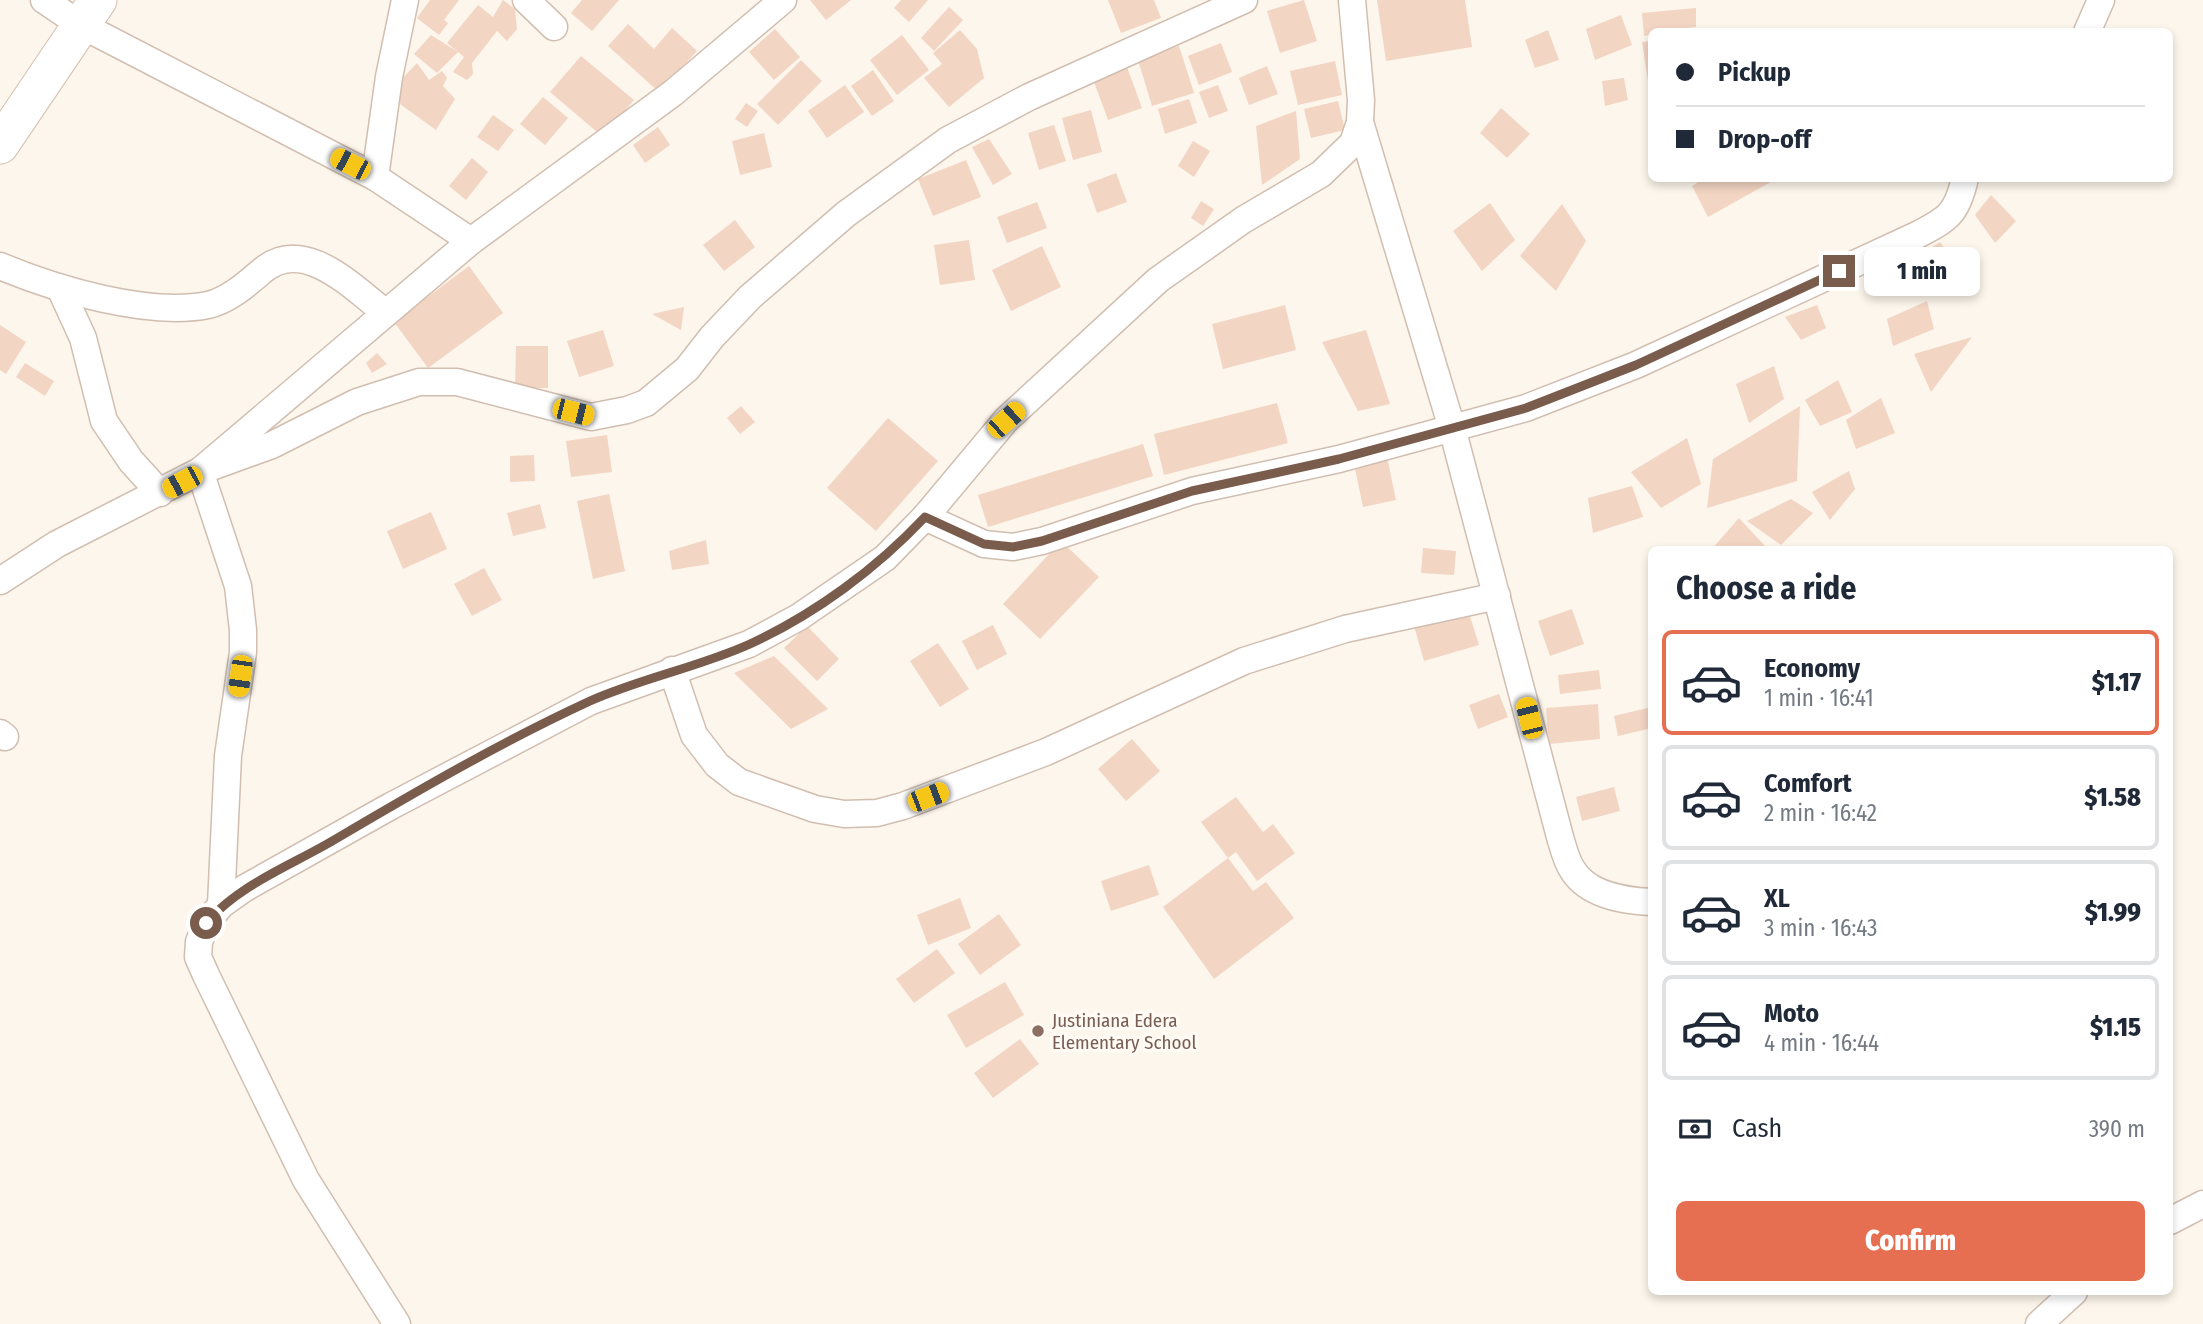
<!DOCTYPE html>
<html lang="en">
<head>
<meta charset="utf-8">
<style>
  body { margin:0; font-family:"Fira Sans Condensed",sans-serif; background:#f2f2f3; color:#1f2937; height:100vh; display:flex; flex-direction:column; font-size:26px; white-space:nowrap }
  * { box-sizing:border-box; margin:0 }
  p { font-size:23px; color:#747a83 }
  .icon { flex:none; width:38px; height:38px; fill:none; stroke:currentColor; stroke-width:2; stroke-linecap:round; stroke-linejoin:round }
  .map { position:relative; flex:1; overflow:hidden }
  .details { position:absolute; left:1648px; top:546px; width:525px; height:749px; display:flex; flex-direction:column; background:#fff; border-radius:10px; box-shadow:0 4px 10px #0003 }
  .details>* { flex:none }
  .guide { position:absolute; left:1648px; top:28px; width:525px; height:154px; border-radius:10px; box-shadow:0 4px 10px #0003; display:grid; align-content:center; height:154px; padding:0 28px; background:#fff }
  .end { position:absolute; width:32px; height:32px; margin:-16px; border:9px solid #7a5c4d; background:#fff; box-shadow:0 0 0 4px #fff }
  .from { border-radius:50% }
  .bubble { position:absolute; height:49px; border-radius:10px; background:#fff; box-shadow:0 4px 10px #0003; font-size:23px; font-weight:800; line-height:49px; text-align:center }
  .car { position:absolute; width:21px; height:42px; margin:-21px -10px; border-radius:9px; box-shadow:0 0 5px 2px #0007; background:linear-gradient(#f5c518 24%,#345 0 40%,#f5c518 0 76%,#345 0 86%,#f5c518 0) }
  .guide b { display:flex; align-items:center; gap:24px; height:66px; font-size:26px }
  .guide b+b { border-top:2px solid #e0e1e3 }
  .guide i { width:18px; height:18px; background:#1f2937 }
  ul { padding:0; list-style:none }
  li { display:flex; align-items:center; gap:21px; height:105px; margin:0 14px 10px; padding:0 14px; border:4px solid #e0e1e3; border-radius:10px }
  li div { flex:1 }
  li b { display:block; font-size:26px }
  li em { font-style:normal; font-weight:800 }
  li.current { border-color:#e76f51 }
  li>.icon { width:63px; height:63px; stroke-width:1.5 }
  h2 { padding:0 28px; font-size:32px; line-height:84px }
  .pay { display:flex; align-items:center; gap:18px; height:77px; padding:0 28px; font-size:26px }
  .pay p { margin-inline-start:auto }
  .action { display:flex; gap:14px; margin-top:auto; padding:14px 28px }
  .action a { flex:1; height:80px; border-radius:10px; background:#e76f51; color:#fff; font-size:28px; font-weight:800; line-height:80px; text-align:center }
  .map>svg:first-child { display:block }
</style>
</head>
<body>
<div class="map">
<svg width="2203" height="1324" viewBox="0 0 2203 1324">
  <rect width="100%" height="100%" fill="#fdf6ec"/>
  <g fill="#f3d5c3">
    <polygon points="430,0 459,0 444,20 448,23 439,35 417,18"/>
    <polygon points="503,0 515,9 517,29 507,41 497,31 472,63 473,74 467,80 453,72 464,57 458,52 437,73 414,54 431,35 458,52 447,43 478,5 493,17"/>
    <polygon points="582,0 619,0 592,31 571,13"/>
    <polygon points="810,0 851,0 826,20"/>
    <polygon points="901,0 928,0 909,22 894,8"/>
    <polygon points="1108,0 1154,0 1161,18 1121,33"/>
    <polygon points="1304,0 1317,41 1280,53 1267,11"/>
    <polygon points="1377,0 1465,0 1472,47 1386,61"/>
    <polygon points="949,7 963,20 934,51 921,38"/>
    <polygon points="1696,8 1696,27 1652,32 1652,35 1644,36 1642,13"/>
    <polygon points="1621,15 1632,45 1595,60 1586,29"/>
    <polygon points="628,24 654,49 672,28 697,51 659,92 608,46"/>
    <polygon points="775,29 800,57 774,80 749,52"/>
    <polygon points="960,30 977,49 984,78 949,107 924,78 942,64 933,53"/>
    <polygon points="1548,30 1559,60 1535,68 1525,40"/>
    <polygon points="902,35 929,70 897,95 870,60"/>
    <polygon points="1652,41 1652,80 1648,81 1642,42"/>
    <polygon points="1221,43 1232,72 1199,85 1188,56"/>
    <polygon points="1179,46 1194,93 1152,106 1138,60"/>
    <polygon points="581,56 634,100 603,137 550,92"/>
    <polygon points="801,60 822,81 778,125 757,104"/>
    <polygon points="1335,61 1342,95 1298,105 1290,71"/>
    <polygon points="417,63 429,80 442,71 447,78 443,86 455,99 436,130 393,99 394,87"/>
    <polygon points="1267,66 1278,94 1249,105 1239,78"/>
    <polygon points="1127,67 1142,108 1108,120 1094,82"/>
    <polygon points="873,70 894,101 872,116 851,86"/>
    <polygon points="1624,78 1628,100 1605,106 1602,81"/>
    <polygon points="845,85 864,112 827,138 808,111"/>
    <polygon points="1218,85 1228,111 1209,118 1199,92"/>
    <polygon points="543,97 568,118 545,145 520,124"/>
    <polygon points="1189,99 1197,123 1165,134 1158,109"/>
    <polygon points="1338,101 1345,130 1311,138 1304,109"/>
    <polygon points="746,103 758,111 747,127 735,119"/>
    <polygon points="1501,108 1530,134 1507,158 1480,133"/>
    <polygon points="1091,110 1102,152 1073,160 1062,118"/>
    <polygon points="1296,111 1300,159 1262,185 1256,126"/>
    <polygon points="493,115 514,130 498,151 477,137"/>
    <polygon points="1054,125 1066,161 1039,170 1028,133"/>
    <polygon points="658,127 670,145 645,163 633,145"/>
    <polygon points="764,133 772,167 740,175 732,141"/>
    <polygon points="989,139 1012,174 993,185 972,147"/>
    <polygon points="1193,141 1210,151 1194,177 1178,166"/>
    <polygon points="472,158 488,172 466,200 449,186"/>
    <polygon points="966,160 981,197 933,216 918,179"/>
    <polygon points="1116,173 1127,202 1097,213 1087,184"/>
    <polygon points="1705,178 1778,178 1708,217 1692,186"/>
    <polygon points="1991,195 2016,221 1995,243 1975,215"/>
    <polygon points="1201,201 1214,209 1203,226 1191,218"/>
    <polygon points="1037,202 1047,228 1007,243 997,217"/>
    <polygon points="1490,203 1515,240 1482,271 1453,231"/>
    <polygon points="1562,204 1586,241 1556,291 1520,256"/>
    <polygon points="735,220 755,247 724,271 703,245"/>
    <polygon points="969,240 975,280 940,285 934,245"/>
    <polygon points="1940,242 1954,262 1926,288 1904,265"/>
    <polygon points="1042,246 1061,287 1011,311 992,270"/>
    <polygon points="469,266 503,313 428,368 394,322"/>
    <polygon points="1927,301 1934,329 1893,346 1887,319"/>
    <polygon points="1285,305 1296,350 1223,369 1212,324"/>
    <polygon points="1817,305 1826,328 1801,340 1785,317"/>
    <polygon points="684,307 681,330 652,314"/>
    <polygon points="0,325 26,342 6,374 0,370"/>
    <polygon points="603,330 614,366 579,377 567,341"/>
    <polygon points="1366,330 1390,404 1358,411 1322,342"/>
    <polygon points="1972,337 1931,392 1914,354"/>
    <polygon points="516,346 548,346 548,388 515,388"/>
    <polygon points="377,353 387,364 372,373 366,363"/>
    <polygon points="25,363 54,381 45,396 16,377"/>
    <polygon points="1774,366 1784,399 1749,423 1736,384"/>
    <polygon points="1838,380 1852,412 1820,426 1805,400"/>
    <polygon points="1881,398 1895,433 1856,449 1846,420"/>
    <polygon points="1277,403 1288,443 1164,475 1154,434"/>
    <polygon points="741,406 755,422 740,434 727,418"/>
    <polygon points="1800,406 1797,481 1707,508 1713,459"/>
    <polygon points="888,418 938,461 876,531 827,488"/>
    <polygon points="607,435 612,472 571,477 566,441"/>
    <polygon points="1687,438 1701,484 1661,508 1631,472"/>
    <polygon points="1143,444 1153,476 988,527 978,495"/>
    <polygon points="534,455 535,481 510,482 510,456"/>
    <polygon points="1387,457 1396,500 1363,507 1354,464"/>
    <polygon points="1849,471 1855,489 1830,520 1812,492"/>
    <polygon points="1632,486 1643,517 1593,533 1588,498"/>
    <polygon points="609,494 625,571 593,579 577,501"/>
    <polygon points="1791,499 1813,513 1781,545 1747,521"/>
    <polygon points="540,504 546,528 513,536 507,513"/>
    <polygon points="431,512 447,549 403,569 387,531"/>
    <polygon points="1739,518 1765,546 1761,550 1711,550"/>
    <polygon points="706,540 709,564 672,570 669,551"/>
    <polygon points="1061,541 1099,577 1040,639 1003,604"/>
    <polygon points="1423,548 1456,551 1454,575 1421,573"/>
    <polygon points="484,568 502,600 472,616 454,584"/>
    <polygon points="1572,609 1584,644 1550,656 1538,621"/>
    <polygon points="1468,610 1479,645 1424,661 1414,626"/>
    <polygon points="993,625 1007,654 977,670 962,641"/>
    <polygon points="807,626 839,659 817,681 784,648"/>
    <polygon points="938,643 969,689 940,707 910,661"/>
    <polygon points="774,656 828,709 791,729 734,673"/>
    <polygon points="1599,670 1601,689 1560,694 1558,675"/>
    <polygon points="1499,694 1508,717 1478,729 1469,705"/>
    <polygon points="1598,704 1600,739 1549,744 1546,708"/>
    <polygon points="1652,707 1652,728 1618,736 1614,716"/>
    <polygon points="1132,739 1160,771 1126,801 1098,769"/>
    <polygon points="1614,787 1620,811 1582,821 1576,797"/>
    <polygon points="1236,797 1263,832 1273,824 1295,853 1257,881 1236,852 1228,858 1201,822"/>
    <polygon points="1228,858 1253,891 1266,882 1294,918 1214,979 1163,907"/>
    <polygon points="1149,865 1159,895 1111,911 1101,881"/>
    <polygon points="960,898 971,928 928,945 917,915"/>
    <polygon points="999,914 1021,945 980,975 958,944"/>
    <polygon points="937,949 955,973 914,1003 896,979"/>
    <polygon points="1005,982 1024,1015 966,1048 947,1015"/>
    <polygon points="1020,1039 1039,1064 993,1098 974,1073"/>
  </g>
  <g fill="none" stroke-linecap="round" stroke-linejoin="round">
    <g stroke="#d1beb0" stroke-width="29">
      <g id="street">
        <polyline points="44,0 81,25 375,177 471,241"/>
        <polyline points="526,0 554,27"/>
        <polyline points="2087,32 2101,0"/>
        <path d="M1360 122 1452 428 1560 837C1563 847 1566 860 1572 869 1587 895 1625 901 1652 902"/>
        <polyline points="375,177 389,77 405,0"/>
        <path d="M0 266C55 289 148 317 208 305 228 301 248 283 262 271 304 235 353 288 386 313"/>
        <polyline points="60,288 83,338 104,421 131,461 160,493"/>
        <path d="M925 517 984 544 1013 547 1042 541 1192 491 1339 459 1526 408 1636 365 1917 235C1948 219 1957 214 1965 178"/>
        <polyline points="0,581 57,544 200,471 471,241 673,93 783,0"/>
        <polyline points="672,670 694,735 717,765 739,782 815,809 844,814 877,813 903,806 1046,752 1244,661 1345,629 1497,596"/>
        <polyline points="0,733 5,737"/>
        <polyline points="221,905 228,756 243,652 243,630 238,586 200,471 272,445 357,402 419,382 457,382 591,417 627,410 646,403 687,369 712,337 750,297 846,214 948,140 1029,97 1244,0"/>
        <polyline points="2170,1221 2203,1204"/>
        <polyline points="397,1324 306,1180 206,975 198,957 199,942 206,923 221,905 245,888 391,806 591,701 749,644 799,617 885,558 925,517 1006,420 1158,280 1243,220 1321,174 1353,143 1360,122 1361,100 1352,0"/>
        <polyline points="2039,1324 2074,1292"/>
      </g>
    </g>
    <g stroke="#d6c0b0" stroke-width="39">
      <polyline id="secondary" points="0,145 98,0"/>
    </g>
    <use href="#street" stroke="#fff" stroke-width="26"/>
    <use href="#secondary" stroke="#fff" stroke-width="37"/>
  </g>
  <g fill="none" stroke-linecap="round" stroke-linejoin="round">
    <path stroke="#7a5c4d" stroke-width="9" d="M206 923C240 884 290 866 334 840 417 791 503 741 590 701 642 678 699 667 750 644 815 614 876 569 925 517L984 544 1013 547 1042 541 1192 491 1339 459 1526 408 1636 365 1839 271"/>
  </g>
  <circle fill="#8d6e63" stroke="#fffaf3" stroke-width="2.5" cx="1038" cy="1031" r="7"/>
  <g text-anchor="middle" stroke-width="7" stroke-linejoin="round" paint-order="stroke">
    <g font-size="19" fill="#785e54" stroke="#fffaf3" text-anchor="start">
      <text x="1052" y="1027">Justiniana Edera<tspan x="1052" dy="22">Elementary School</tspan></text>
    </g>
  </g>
</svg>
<i class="end from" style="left:206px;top:923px"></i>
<i class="end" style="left:1839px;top:271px"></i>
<div class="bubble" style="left:1864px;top:247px;width:116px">1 min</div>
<i class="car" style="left:350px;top:164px;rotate:297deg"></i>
<i class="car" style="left:573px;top:412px;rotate:104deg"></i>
<i class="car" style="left:1006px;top:420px;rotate:48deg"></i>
<i class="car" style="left:182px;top:482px;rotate:242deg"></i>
<i class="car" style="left:240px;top:676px;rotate:188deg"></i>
<i class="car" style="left:1529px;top:718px;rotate:346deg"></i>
<i class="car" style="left:928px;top:797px;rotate:69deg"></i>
<div class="guide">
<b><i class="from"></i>Pickup</b>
<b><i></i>Drop-off</b>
</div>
<section class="details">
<h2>Choose a ride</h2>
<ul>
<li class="current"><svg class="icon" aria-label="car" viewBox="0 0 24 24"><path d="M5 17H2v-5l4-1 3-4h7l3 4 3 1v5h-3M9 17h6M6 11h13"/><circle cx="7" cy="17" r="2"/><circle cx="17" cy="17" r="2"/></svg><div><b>Economy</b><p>1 min · 16:41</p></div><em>$1.17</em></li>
<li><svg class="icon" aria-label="car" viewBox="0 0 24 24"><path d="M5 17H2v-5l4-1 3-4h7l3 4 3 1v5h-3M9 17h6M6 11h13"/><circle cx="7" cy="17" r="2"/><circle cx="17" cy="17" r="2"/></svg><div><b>Comfort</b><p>2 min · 16:42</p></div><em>$1.58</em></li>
<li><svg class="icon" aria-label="car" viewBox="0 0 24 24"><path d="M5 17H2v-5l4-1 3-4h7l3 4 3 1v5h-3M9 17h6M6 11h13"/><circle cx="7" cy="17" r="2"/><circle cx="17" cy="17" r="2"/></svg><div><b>XL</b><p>3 min · 16:43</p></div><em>$1.99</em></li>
<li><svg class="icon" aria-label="car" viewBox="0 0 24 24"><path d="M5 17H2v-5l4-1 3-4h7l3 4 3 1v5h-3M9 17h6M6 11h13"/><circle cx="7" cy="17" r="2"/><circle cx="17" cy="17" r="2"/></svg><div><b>Moto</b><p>4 min · 16:44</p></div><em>$1.15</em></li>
</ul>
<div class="pay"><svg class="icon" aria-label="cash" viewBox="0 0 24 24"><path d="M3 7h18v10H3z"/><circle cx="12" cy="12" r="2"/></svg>Cash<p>390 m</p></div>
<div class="action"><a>Confirm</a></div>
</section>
</div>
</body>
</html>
